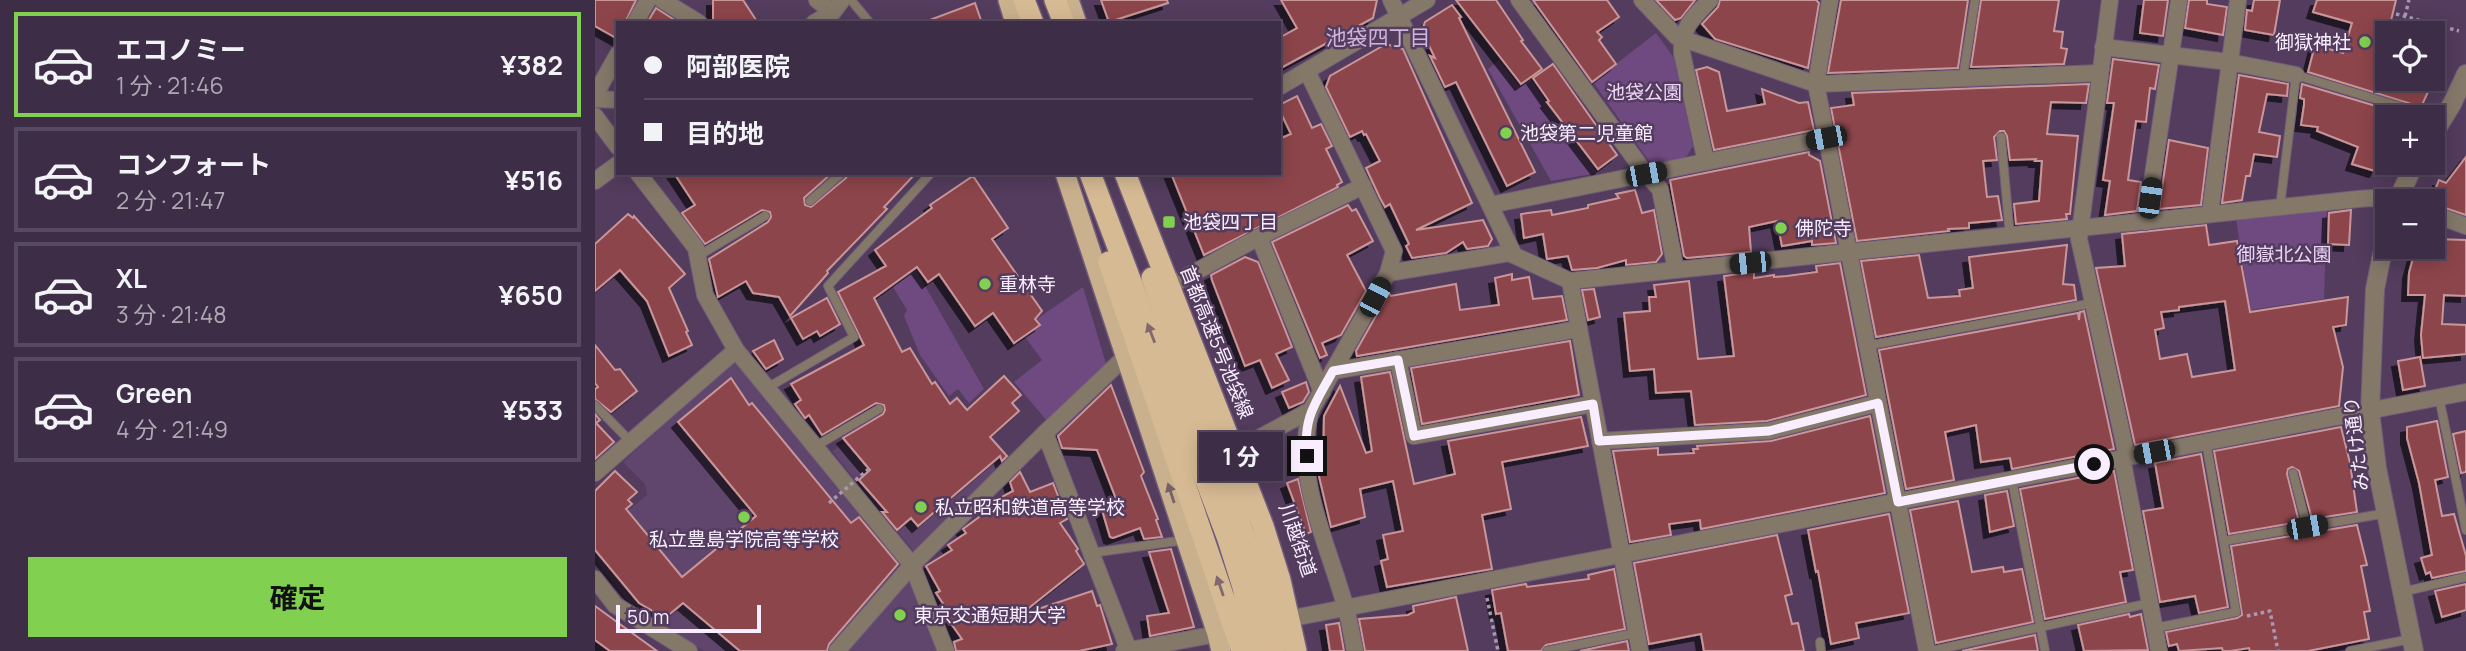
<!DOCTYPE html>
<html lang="ja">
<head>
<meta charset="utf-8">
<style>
  body { margin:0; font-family:Manrope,"Noto Sans JP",sans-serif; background:#493951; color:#f1f3f6; height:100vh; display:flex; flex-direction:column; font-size:26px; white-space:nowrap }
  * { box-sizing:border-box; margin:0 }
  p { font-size:23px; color:#ada8b3 }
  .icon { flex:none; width:38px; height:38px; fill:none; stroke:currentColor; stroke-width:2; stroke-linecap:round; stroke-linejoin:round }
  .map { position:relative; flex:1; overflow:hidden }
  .sheet { display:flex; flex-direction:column; background:#3e2d46; width:595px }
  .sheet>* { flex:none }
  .guide { position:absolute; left:21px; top:21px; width:665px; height:154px; border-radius:0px; box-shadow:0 4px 18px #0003,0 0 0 2px #57495f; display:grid; align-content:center; height:154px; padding:0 28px; background:#3e2d46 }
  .buttons { position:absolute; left:1780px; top:21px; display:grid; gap:14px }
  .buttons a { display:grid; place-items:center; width:70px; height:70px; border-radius:0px; background:#3e2d46; box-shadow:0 4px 18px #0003,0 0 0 2px #57495f; font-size:35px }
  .scale { position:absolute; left:21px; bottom:18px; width:145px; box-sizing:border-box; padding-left:7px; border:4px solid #f9eeff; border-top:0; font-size:19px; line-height:24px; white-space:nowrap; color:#f9eeff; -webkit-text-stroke:5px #533c5d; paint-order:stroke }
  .end { position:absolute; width:32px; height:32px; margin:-16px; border:9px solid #f9eeff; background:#111; box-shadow:0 0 0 4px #111 }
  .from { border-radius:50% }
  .bubble { position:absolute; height:49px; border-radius:0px; background:#3e2d46; box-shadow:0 4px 18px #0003,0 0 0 2px #57495f; font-size:23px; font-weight:700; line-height:49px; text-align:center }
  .car { position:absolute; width:21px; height:42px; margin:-21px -10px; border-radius:9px; box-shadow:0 0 5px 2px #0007; background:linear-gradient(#222 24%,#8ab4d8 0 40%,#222 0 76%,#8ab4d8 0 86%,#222 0) }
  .guide b { display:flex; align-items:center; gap:24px; height:66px; font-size:26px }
  .guide b+b { border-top:2px solid #57495f }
  .guide i { width:18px; height:18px; background:#f1f3f6 }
  ul { padding:12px 0 0; list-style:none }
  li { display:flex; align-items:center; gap:21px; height:105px; margin:0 14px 10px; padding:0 14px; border:4px solid #57495f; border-radius:0px }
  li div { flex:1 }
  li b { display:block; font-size:26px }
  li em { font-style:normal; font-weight:700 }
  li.current { border-color:#82d04f }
  li>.icon { width:63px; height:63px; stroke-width:1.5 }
  .primary-button { display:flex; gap:14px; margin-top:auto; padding:14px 28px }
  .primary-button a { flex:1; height:80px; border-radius:0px; background:#82d04f; color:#111; font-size:28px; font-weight:700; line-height:80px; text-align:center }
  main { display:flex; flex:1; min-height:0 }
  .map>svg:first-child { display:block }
</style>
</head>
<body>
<main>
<section class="sheet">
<ul>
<li class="current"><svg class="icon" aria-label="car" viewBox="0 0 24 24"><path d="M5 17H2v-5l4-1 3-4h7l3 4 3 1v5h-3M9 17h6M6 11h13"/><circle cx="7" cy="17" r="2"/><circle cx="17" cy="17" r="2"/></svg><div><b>エコノミー</b><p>1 分 · 21:46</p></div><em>¥382</em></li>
<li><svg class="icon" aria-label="car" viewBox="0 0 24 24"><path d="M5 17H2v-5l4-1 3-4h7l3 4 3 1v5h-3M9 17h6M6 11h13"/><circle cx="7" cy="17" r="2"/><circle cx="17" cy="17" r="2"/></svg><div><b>コンフォート</b><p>2 分 · 21:47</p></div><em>¥516</em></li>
<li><svg class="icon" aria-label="car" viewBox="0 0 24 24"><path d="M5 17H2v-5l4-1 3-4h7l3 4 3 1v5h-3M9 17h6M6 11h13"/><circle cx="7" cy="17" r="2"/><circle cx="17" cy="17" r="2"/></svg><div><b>XL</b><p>3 分 · 21:48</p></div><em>¥650</em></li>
<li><svg class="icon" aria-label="car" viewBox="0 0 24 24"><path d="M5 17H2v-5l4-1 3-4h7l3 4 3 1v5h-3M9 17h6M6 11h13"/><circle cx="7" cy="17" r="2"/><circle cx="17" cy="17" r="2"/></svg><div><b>Green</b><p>4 分 · 21:49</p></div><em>¥533</em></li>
</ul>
<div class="primary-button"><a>確定</a></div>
</section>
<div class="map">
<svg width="1871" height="651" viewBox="0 0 1871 651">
  <defs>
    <filter id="shadow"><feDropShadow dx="-6" dy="6" stdDeviation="0" flood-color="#0009"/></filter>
  </defs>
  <rect width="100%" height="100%" fill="#533c5d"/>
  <g fill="#60456c">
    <polygon points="137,362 144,362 305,557 305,563 233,651 109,651 36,606 0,559 0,538 52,495 50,484 28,462"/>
    <polygon points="361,396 417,460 321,554 237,451 271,428 293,453"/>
    <polygon points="310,579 317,580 344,651 251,651"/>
  </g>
  <g fill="#6f4a80">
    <polygon points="1061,33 1079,58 1098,146 1090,159 1056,164 998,82"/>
    <polygon points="904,60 923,84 934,77 1003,173 956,181 893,69"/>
    <polygon points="1732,206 1729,299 1655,310 1641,218"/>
    <polygon points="321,270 389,389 374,403 363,389 354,396 325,355 309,316 312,310 298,287"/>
    <polygon points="488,287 512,367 453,422 419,382 447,360 430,337 446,326 442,319"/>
  </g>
  <g fill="#8c444b" stroke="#c99699" stroke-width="2" fill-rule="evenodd" filter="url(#shadow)">
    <polygon points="0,0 41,0 30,23 23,23 23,39 0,26"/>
    <polygon points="118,0 148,0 163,23 118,23"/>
    <polygon points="506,0 572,0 573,3 514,22"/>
    <polygon points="686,0 782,0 778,18 684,69 684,38 702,28"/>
    <polygon points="861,0 901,0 928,40 926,41 947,69 926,84"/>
    <polygon points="938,0 1012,0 1024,17 1002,32 1007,37 1004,40 1021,64 997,82"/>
    <polygon points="1061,0 1100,0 1086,18 1080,20"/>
    <polygon points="1125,0 1221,0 1224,3 1213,68 1120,39 1107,24 1123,7"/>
    <polygon points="1246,0 1373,0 1363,68 1233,73"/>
    <polygon points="1386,0 1464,0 1459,31 1468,32 1466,48 1472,49 1469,64 1376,67"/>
    <polygon points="1549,0 1573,0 1568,36 1545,33"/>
    <polygon points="1594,0 1612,0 1612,4 1632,7 1628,35 1590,28"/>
    <polygon points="1659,0 1685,0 1679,35 1650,30 1652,10 1657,11"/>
    <polygon points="1722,0 1801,0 1788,53 1792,54 1792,79 1839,79 1826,107 1713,72 1720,45 1748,53 1757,23 1718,12"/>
    <polygon points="380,3 387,23 333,23 332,21"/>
    <polygon points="857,5 866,17 864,18 940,172 912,186 861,82 850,87 835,56 840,58 827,31 830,22"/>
    <polygon points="61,8 78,19 75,23 52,23"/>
    <polygon points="791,44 808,49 877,203 821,230 888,220 897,239 893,246 872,249 868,242 851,253 817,258 811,246 814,244 795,204 790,207 785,198 771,168 785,161 771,134 769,135 767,131 755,137 731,87 735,76"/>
    <polygon points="1518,59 1564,65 1560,89 1555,88 1551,122 1541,121 1533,180 1546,182 1542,211 1510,215 1515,181 1508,180 1519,103 1512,103"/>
    <polygon points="958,64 1022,155 1003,169 952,102 954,101 938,78"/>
    <polygon points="1112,67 1124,72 1132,111 1170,104 1167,89 1204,103 1213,102 1219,130 1119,150 1101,70"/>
    <polygon points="1644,75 1693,84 1692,96 1672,94 1664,132 1685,136 1682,157 1659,154 1655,176 1651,176 1647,200 1627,203"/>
    <polygon points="1494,84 1491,103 1456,102 1452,134 1483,136 1475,214 1471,214 1472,219 1421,224 1419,204 1444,201 1447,161 1440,161 1441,159 1415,160 1412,136 1409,131 1405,131 1399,137 1402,160 1388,161 1392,197 1403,196 1407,220 1374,223 1374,228 1353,229 1354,231 1262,241 1236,108 1259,105 1257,93"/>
    <polygon points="1707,84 1818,117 1792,117 1792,149 1780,171 1757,164 1763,147 1722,131 1723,127 1706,125 1709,105 1709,99 1705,98"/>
    <polygon points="702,96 717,128 726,124 737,146 731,149 733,153 747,182 742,185 743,187 609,255 576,173 684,173 684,139 696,134 684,109 684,105"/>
    <polygon points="1574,140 1613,148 1606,205 1564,209"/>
    <polygon points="1214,152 1214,155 1225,161 1241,243 1217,245 1217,241 1187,246 1182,221 1154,227 1156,252 1092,258 1089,256 1075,180"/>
    <polygon points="1871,157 1871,215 1838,204 1838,195 1844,180 1851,183"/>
    <polygon points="79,173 237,173 209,198 210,205 216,207 251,178 253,173 321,173 289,207 292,209 232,271 233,273 195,316 184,297 158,293 151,281 123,297 114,259 173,222 176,217 175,212 167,210 110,244 87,213 100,205"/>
    <polygon points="378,176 413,228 397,239 447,311 440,319 445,325 419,343 398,313 380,326 344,274 333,282 322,267 279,298 307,352 315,348 337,384 340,382 355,404 362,398 372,410 409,376 426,395 417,403 424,411 395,437 412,456 407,461 405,456 323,526 316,518 302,530 287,512 292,512 264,480 275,470 248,438 288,414 290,410 289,405 281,403 227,435 214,415 210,418 200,404 206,400 196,384 269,345 243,292 291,266 280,250 337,208 335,205"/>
    <polygon points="1040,190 1047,213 1059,210 1067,254 1061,262 1031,265 1031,260 1002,268 977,270 973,256 952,259 948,234 929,238 926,214 956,210 957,215 993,208 993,205 1024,198 1021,194"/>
    <polygon points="753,205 757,211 761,209 778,241 752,255 771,291 746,335 727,343 732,355 725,358 677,242"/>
    <polygon points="1756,210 1754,245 1733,244 1734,213"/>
    <polygon points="33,214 38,218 39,216 90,274 74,288 93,331 91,332 97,345 74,356 52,301 25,270 0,291 0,244"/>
    <path d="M1611 225 1614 245 1642 241 1655 312 1753 297 1751 325 1738 327 1748 367 1744 406 1540 445 1501 268 1530 266 1527 234ZM1630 301 1640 370 1597 377 1592 354 1565 359 1560 330 1569 328 1566 312 1584 310V307Z"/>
    <polygon points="1838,239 1871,240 1871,296 1849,295 1847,324 1871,325 1871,354 1828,358 1826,335 1830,295 1813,295 1814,273 1821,247 1838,247"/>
    <polygon points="1472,245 1468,284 1479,285 1481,300 1281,337 1266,261 1324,255 1333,298 1365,296 1364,290 1378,288 1374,257"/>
    <polygon points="650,257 663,262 697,347 681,354 694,380 677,388 665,360 650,366 617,280 616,275"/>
    <polygon points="1245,263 1271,395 1172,421 1100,425 1096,391 1061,393 1059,369 1035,371 1029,313 1055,311 1054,297 1061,297 1059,285 1094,281 1103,359 1139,356 1129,276 1159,272 1159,278 1179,275 1179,277 1192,276 1222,272 1221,266"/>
    <polygon points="917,274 917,280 934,277 938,299 967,296 972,320 762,356 761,351 794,293 796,296 861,284 865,310 904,305 900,278"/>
    <polygon points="999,289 1005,317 993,320 987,290"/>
    <polygon points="232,298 245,324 225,336 222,331 208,339 196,318"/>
    <polygon points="1489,311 1519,449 1417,469 1415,458 1386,462 1381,425 1350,432 1359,480 1311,489 1284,350 1483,313 1484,320 1485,312"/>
    <polygon points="179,340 188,359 171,369 158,351"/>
    <polygon points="975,341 984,395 827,424 816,368"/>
    <polygon points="0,345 20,370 25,369 42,391 16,412 0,399 0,389 3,387 0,383"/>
    <polygon points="1825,357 1830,386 1808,390 1803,361"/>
    <polygon points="795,372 819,484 860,474 853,441 986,417 993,446 907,462 916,509 887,515 897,569 792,587 786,561 793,559 788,535 808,531 798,481 765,489 770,517 736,527 723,472 728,469 729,416 745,386 771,453 777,451 766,377"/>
    <polygon points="136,378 154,405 157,403 256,523 264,517 303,564 234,644 232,651 145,651 88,603 70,618 44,603 0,550 0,491 20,471 42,492 33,500 37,504 31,509 87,577 161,516 83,422"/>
    <polygon points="711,382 714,392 708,402 694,408 687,392"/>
    <polygon points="516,385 549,472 546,476 563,519 561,520 567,537 549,539 545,528 518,538 515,537 507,510 523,504 502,450 467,448 463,436"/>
    <polygon points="0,414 5,420 1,423 19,442 0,459"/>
    <polygon points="1275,416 1290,493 1106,529 1105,520 1074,524 1076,535 1035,542 1018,451 1063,448 1063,455 1099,453 1098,449 1103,449 1102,446 1176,441"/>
    <polygon points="1842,421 1853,477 1840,480 1847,516 1859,514 1871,556 1871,571 1837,578 1835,572 1831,574 1826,558 1837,555 1824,483 1812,438 1812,427"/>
    <polygon points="1746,427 1755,463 1762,512 1717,519 1704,471 1697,467 1693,469 1692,474 1704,522 1634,534 1619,451"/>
    <polygon points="1871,431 1871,472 1866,473 1858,434"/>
    <polygon points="1606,454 1633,607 1604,613 1600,596 1565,602 1548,511 1568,508 1560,463"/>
    <polygon points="1519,471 1538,570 1525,572 1531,602 1450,619 1425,489"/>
    <polygon points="425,472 435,492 458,483 472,519 465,523 483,549 481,551 489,564 425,615 497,591 502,606 505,605 517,644 484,651 361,651 359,642 367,639 347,611 351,608 341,593 345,591 331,566 357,550 353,545 371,533 368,529 403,503 401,500 418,491 415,482"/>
    <polygon points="703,479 716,532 711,534 692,483"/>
    <polygon points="1412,491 1419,526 1395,532 1390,495"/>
    <polygon points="1363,501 1377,572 1408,567 1409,572 1427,569 1438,622 1341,643 1315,510"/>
    <polygon points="1294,514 1314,613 1261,623 1264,638 1236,644 1223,571 1221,572 1213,530"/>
    <polygon points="1762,525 1772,565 1766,566 1775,611 1769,612 1774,639 1713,651 1655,651 1654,648 1635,651 1628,651 1627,648 1584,651 1582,644 1574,646 1571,632 1642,618 1647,615 1636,546"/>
    <polygon points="1182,535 1197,594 1190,596 1197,624 1203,623 1209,651 1109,651 1106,634 1054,644 1039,563"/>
    <polygon points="576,549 599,627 555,636 552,616 574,613 554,552"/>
    <polygon points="1019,569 1030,629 951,645 946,651 913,651 906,613 901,614 897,590 931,584 932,587 994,579 993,575"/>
    <polygon points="1871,584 1871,610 1847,617 1840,591"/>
    <polygon points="861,597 873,651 770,651 764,619 813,615 819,612 818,606"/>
    <polygon points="0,606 62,651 15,651 0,640"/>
    <polygon points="1534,614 1535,617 1546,614 1553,650 1489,651 1483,625"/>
    <polygon points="744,623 749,651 735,651 731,625"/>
    <polygon points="1440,635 1443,651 1367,651"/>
    <polygon points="1032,641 1034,651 985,651"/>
  </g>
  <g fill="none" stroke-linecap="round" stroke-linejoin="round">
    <g stroke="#715c7a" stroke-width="10">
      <g id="service">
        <polyline points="256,0 275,23"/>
        <polyline points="1368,77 1380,0"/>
        <polyline points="1406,137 1415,236"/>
        <polyline points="215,201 247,173"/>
        <polyline points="1685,207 1701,75 1820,111 1832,117"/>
        <polyline points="103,256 170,216"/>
        <polyline points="1271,346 1498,303"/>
        <polyline points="172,388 259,337 233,286 336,173"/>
        <polyline points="1844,397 1871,530"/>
        <polyline points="0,405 36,442"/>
        <polyline points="221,446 284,409"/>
        <polyline points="1698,473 1712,527"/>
        <polyline points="1417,480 1450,651"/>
        <polyline points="1629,541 1792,513"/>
        <polyline points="496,553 590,540"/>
        <polyline points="1807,592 1871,577"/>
        <polyline points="1560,628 1641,612 1611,442"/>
        <polyline points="1225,642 1226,651"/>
        <polyline points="952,651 1041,633"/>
        <polyline points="1336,651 1555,603"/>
        <polyline points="1755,651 1816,639"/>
      </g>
    </g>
    <g stroke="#715c7a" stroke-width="18">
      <g id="minor">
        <polyline points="67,0 104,23"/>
        <polyline points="222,0 238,12"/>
        <polyline points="796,0 919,255"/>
        <polyline points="924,0 1051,174 1065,189 1081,270"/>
        <polyline points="1047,0 1082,37 1221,84 1505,73"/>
        <polyline points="1235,0 1221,84 1332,651"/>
        <polyline points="1515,0 1484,239 1532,457"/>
        <polyline points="40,23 53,0"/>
        <polyline points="219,23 238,12 247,0"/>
        <polyline points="1508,47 1634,62 1701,75"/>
        <polyline points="684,87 832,0"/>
        <polyline points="0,95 23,54"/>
        <polyline points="0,99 23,100"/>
        <polyline points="0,116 23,147"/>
        <path d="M1111 162 1087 53C1085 29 1099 16 1115 0"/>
        <polyline points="43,173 101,248 110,295 141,350 317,565 351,651"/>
        <polyline points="0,181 23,164"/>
        <polyline points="895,205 1231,138"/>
        <polyline points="1615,214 1643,0"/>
        <polyline points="1838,214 1871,226"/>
        <polyline points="1551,222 1584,0"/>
        <polyline points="664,237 727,392"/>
        <polyline points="793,273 914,253 975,281 1763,199 1777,198 1797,201"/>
        <polyline points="975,281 1045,651"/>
        <polyline points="582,282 664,237 768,186"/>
        <polyline points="803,360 819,436 998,404"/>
        <polyline points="738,371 984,329"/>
        <path d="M716 410C697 477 734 545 751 609 755 622 757 637 760 651"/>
        <polyline points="450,433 534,651"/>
        <polyline points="1005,441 1174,431 1283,403"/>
        <polyline points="647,447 716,410 793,273 799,251 712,71"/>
        <polyline points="1527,458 1564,651"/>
        <polyline points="0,473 141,350"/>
        <polyline points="0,579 20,605 94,651"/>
        <polyline points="703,617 1871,392"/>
        <polyline points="242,651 317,565 450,433 530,357"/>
        <polyline points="529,651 622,634"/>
      </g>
    </g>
    <g stroke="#715c7a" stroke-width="20">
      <g id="tertiary">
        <polyline points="1838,135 1857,104 1871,74"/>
        <polyline points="1802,201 1820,163"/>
        <polyline points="1792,230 1780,289 1775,411 1782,468 1819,651"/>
      </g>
    </g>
    <g stroke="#715c7a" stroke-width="22">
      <g id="trunk">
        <polyline points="413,0 420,23"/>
        <polyline points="474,0 482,23"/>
        <polyline points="470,173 622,634 626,651"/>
      </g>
    </g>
    <g stroke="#715c7a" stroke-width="24">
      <g id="motorway">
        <polyline points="429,0 438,23"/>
        <polyline points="460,0 469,23"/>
        <polyline points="495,173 633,539 648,587 661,651"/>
        <polyline points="530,173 668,526 685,580 701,651"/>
        <polyline points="514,262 647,651"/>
        <polyline points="557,278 664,577 676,623 680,651"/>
      </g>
    </g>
    <g stroke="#a998b1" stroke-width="3.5" stroke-dasharray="3.5 3.5" stroke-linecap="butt">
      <polyline points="1801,14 1864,31"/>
      <polyline points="1810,16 1814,0"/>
      <polyline points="1831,33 1834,23"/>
      <polyline points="1844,45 1849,27"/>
      <polyline points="892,598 903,651"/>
      <polyline points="1652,616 1675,611 1683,651"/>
    </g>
    <use href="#service" stroke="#847869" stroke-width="8"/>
    <use href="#minor" stroke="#847869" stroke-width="16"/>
    <use href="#tertiary" stroke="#847869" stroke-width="18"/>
    <use href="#trunk" stroke="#cab18e" stroke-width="19"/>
    <use href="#motorway" stroke="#d6ba94" stroke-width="21"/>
    <polyline stroke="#a998b1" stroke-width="3.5" stroke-dasharray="3.5 3.5" stroke-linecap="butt" points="234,503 276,467"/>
  </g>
  <defs><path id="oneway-solid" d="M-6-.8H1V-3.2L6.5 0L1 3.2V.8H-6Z" transform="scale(1.75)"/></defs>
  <g fill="#816870">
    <use href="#oneway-solid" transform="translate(556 333) rotate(-111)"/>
    <use href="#oneway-solid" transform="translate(625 586) rotate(-109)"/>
  </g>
  <use fill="#775f6c" href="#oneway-solid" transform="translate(576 493) rotate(-108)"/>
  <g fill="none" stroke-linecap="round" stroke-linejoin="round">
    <path stroke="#f9eeff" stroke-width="9" d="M712 456C708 417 720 404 738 371L803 360 819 436 998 404 1004 441 1174 431 1283 403 1303 502 1499 464"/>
  </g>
  <g fill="#82d04f" stroke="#533c5d" stroke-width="2.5">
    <circle cx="1770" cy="42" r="7"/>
    <circle cx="911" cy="133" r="7"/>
    <rect x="567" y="215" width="14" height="14" rx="3.5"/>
    <circle cx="1186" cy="228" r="7"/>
    <circle cx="390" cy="284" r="7"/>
    <circle cx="326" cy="507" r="7"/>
    <circle cx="149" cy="517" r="7"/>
    <circle cx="305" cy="615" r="7"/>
  </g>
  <g text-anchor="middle" stroke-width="5" stroke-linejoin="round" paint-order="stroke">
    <g font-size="19" fill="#f9eeff" stroke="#533c5d" text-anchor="start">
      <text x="1756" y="49" text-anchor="end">御獄神社</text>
      <text x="925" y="140">池袋第二児童館</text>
      <text x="588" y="229">池袋四丁目</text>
      <text x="1200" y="235">佛陀寺</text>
      <text x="404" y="291">重林寺</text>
      <text x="340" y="514">私立昭和鉄道高等学校</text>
      <text x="149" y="546" text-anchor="middle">私立豊島学院高等学校</text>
      <text x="319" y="622">東京交通短期大学</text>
    </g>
    <g font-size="19" fill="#ecd5f7" stroke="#533c5d">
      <text x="1049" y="99">池袋公園</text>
      <text x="1689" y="261">御嶽北公園</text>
    </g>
    <g font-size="19" fill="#f9eeff" stroke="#533c5d">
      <text transform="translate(622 342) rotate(68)" y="7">首都高速5号池袋線</text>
      <text transform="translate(1761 444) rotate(-97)" y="7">みたけ通り</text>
      <text transform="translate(703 540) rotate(71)" y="7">川越街道</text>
    </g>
    <g font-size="21" fill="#d0b6dc" stroke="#533c5d">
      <text x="783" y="45">池袋四丁目</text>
    </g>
  </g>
</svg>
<div class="buttons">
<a><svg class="icon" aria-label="locate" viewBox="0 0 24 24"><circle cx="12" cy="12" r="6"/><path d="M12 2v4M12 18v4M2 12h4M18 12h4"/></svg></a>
<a>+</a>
<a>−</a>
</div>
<div class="scale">50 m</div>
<i class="end from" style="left:1499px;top:464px"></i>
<i class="end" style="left:712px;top:456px"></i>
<div class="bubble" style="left:604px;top:432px;width:84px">1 分</div>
<i class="car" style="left:1231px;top:138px;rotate:259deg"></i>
<i class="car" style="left:1051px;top:174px;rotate:79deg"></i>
<i class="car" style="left:1555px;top:198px;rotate:8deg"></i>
<i class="car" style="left:1155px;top:263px;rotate:264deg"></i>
<i class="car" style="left:780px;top:297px;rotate:28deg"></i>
<i class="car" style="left:1559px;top:452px;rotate:259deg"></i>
<i class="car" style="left:1712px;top:527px;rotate:80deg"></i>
<div class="guide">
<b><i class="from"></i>阿部医院</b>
<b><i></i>目的地</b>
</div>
</div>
</main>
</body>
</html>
